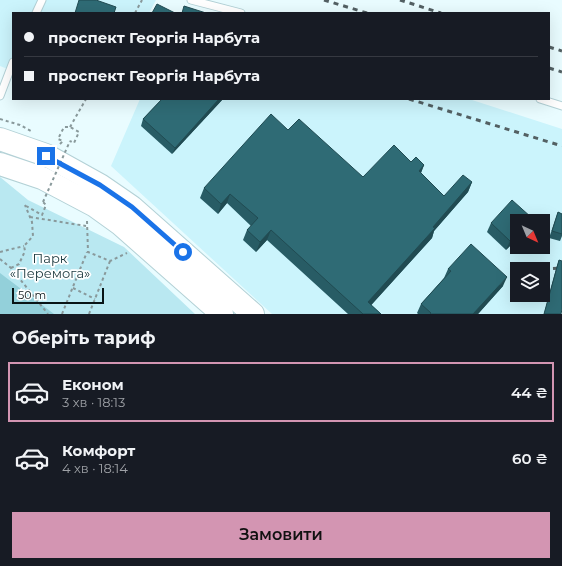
<!DOCTYPE html>
<html lang="uk">
<head>
<meta charset="utf-8">
<style>
  body { margin:0; font-family:Montserrat,sans-serif; background:#242831; color:#f1f3f6; height:100vh; display:flex; flex-direction:column; font-size:15px; white-space:nowrap }
  * { box-sizing:border-box; margin:0 }
  p { font-size:13px; color:#9ea1a6 }
  .icon { flex:none; width:22px; height:22px; fill:none; stroke:currentColor; stroke-width:2; stroke-linecap:round; stroke-linejoin:round }
  .map { position:relative; height:314px; overflow:hidden }
  .side { display:flex; flex-direction:column; background:#171b24; flex:1 }
  .side>* { flex:none }
  .hud { position:absolute; left:12px; top:12px; width:538px; height:88px; border-radius:0px; box-shadow:0 4px 16px #0002; display:grid; align-content:center; height:88px; padding:0 12px; background:#171b24 }
  .needle { width:26px; rotate:136deg }
  .buttons { position:absolute; left:510px; top:214px; display:grid; gap:8px }
  .buttons a { display:grid; place-items:center; width:40px; height:40px; border-radius:0px; background:#171b24; box-shadow:0 4px 16px #0002; font-size:20px }
  .scale { position:absolute; left:12px; bottom:10px; width:92px; box-sizing:border-box; padding-left:4px; border:2px solid #091416; border-top:0; font-size:11px; line-height:14px; white-space:nowrap; color:#091416; -webkit-text-stroke:3px #fff; paint-order:stroke }
  .end { position:absolute; width:18px; height:18px; margin:-9px; border:5px solid #1a73e8; background:#fff; box-shadow:0 0 0 2px #fff }
  .from { border-radius:50% }
  .hud b { display:flex; align-items:center; gap:14px; height:38px; font-size:15px }
  .hud b+b { border-top:1px solid #363941 }
  .hud i { width:10px; height:10px; background:#f1f3f6 }
  ul { padding:0; list-style:none }
  li { display:flex; align-items:center; gap:12px; height:60px; margin:0 8px 6px; padding:0 4px; border:2px solid transparent; border-radius:0px }
  li div { flex:1 }
  li b { display:block; font-size:15px }
  li em { font-style:normal; font-weight:600 }
  li.selected { border-color:#d395b2 }
  li>.icon { width:36px; height:36px; stroke-width:1.5 }
  h2 { padding:0 12px; font-size:18px; line-height:48px }
  .button { display:flex; gap:8px; margin-top:auto; padding:8px 12px }
  .button a { flex:1; height:46px; border-radius:0px; background:#d395b2; color:#111; font-size:16px; font-weight:600; line-height:46px; text-align:center }
  .map>svg:first-child { display:block }
</style>
</head>
<body>
<div class="map">
<svg width="562" height="314" viewBox="0 0 562 314">
  <rect width="100%" height="100%" fill="#e9fcff"/>
  <g fill="#cbf4fc" fill-rule="evenodd">
    <polygon points="0,0 156,0 149,13 13,13 13,71 0,66"/>
    <path d="M140 99H469L562 129V306L560 314H272L111 166ZM517 221H543V247H517ZM517 269H543V295H517Z"/>
  </g>
  <polygon fill="#b9e8f1" points="0,177 28,200 124,247 195,314 0,314"/>
  <polygon fill="#93d0da" points="0,273 54,314 0,314"/>
  <g fill="none" stroke-linecap="round" stroke-linejoin="round">
    <g stroke="#b3d1d6" stroke-width="9">
      <g id="service">
        <polyline points="191,0 241,13"/>
        <polyline points="36,13 42,0"/>
        <polyline points="0,96 13,62"/>
        <polyline points="540,99 562,106"/>
      </g>
    </g>
    <g stroke="#b3d1d6" stroke-width="24">
      <g id="primary">
        <polyline points="0,139 46,155 100,185 132,207 253,314"/>
        <polyline points="0,164 42,178 95,206 120,224 222,314"/>
      </g>
    </g>
    <g stroke="#89999b" stroke-width="2" stroke-dasharray="3 3" stroke-linecap="butt">
      <polyline points="135,13 142,0"/>
      <polyline points="0,119 20,125 31,131"/>
      <polyline points="70,127 86,99"/>
      <polyline points="60,144 63,141 58,139 64,127 70,127 79,132 74,143 70,141"/>
      <polyline points="26,206 42,215 46,205 43,202"/>
      <polyline points="30,217 86,226"/>
      <polyline points="87,221 88,252 110,261 127,253"/>
      <polyline points="0,252 24,246"/>
      <polyline points="0,259 11,268 48,314"/>
      <polyline points="11,268 19,264 25,251 24,246 33,236 32,222 25,205"/>
      <polyline points="73,288 95,299"/>
      <polyline points="62,314 87,252"/>
      <polyline points="89,314 110,261"/>
    </g>
    <use href="#service" stroke="#fff" stroke-width="7"/>
    <use href="#primary" stroke="#fff" stroke-width="22"/>
    <g stroke="#536063" stroke-width="3" stroke-dasharray="5 5" stroke-linecap="butt">
      <polyline points="324,0 367,13"/>
      <polyline points="400,0 441,13"/>
      <polyline points="549,47 562,51"/>
      <polyline points="549,68 562,72"/>
      <polyline points="409,99 562,146"/>
      <polyline points="543,269 562,268"/>
    </g>
    <polyline stroke="#89999b" stroke-width="2" stroke-dasharray="3 3" stroke-linecap="butt" points="43,202 70,141"/>
  </g>
  <g fill="#285c65">
    <polygon points="162,99 223,99 172,154 141,126 143,119"/>
    <polygon points="288,130 363,177 411,162 424,165 421,173 444,196 472,182 468,192 434,231 432,238 371,305 381,314 348,314 267,240 256,252 243,240 247,230 251,226 227,203 218,214 200,198 204,188"/>
    <polygon points="558,212 562,214 562,236 560,241 549,238"/>
    <polygon points="517,221 517,239 506,250 487,232 491,223"/>
    <polygon points="559,260 561,314 544,314 556,269"/>
    <polygon points="448,269 503,286 478,314 418,314 417,313 421,304 444,278"/>
  </g>
  <g fill="#214b52">
    <polygon points="219,99 223,99 172,154 175,148"/>
    <polygon points="424,165 420,175 419,171"/>
    <polygon points="472,182 468,192 434,231 432,238 365,312 368,302"/>
    <polygon points="230,194 227,203 218,214 221,204"/>
    <polygon points="271,230 267,240 256,252 260,242"/>
    <polygon points="517,233 517,239 506,250 510,241"/>
    <polygon points="507,277 503,286 478,314 473,314"/>
  </g>
  <g fill="#2f6b75" stroke="#214b52">
    <polygon points="79,0 96,0 116,7 114,13 75,13"/>
    <polygon points="157,4 175,13 152,13"/>
    <polygon points="184,6 206,13 182,13"/>
    <polygon points="162,99 219,99 175,148 143,119"/>
    <polygon points="271,114 288,130 299,119 363,177 394,145 411,162 416,157 424,165 419,171 444,196 463,175 472,182 433,227 435,228 368,302 381,314 363,314 271,230 260,242 247,230 258,218 230,194 221,204 204,188"/>
    <polygon points="512,200 532,218 529,221 517,221 517,233 510,241 491,223"/>
    <polygon points="558,212 562,214 562,234 552,231"/>
    <polygon points="471,244 507,277 473,314 430,314 431,313 421,304 451,271 448,269"/>
    <polygon points="559,260 562,261 562,309 561,314 544,314"/>
  </g>
  <g fill="none" stroke-linecap="round" stroke-linejoin="round">
    <polyline stroke="#1a73e8" stroke-width="5" points="46,156 100,185 132,207 183,252"/>
  </g>
  <g text-anchor="middle" stroke-width="3.5" stroke-linejoin="round" paint-order="stroke">
    <g font-size="13" fill="#18363b" stroke="#fff">
      <text x="50" y="263">Парк<tspan x="50" dy="15">«Перемога»</tspan></text>
    </g>
  </g>
</svg>
<div class="buttons">
<a><svg class="needle" viewBox="-14 -14 28 28"><path d="M0-13l5 13h-10z" fill="#e53935"/><path d="M0 13l5-13h-10z" fill="#9ea1a6"/></svg></a>
<a><svg class="icon" aria-label="layers" viewBox="0 0 24 24"><path d="M12 4l9 5-9 5-9-5zM3 14l9 5 9-5"/></svg></a>
</div>
<div class="scale">50 m</div>
<i class="end from" style="left:183px;top:252px"></i>
<i class="end" style="left:46px;top:156px"></i>
<div class="hud">
<b><i class="from"></i>проспект Георгія Нарбута</b>
<b><i></i>проспект Георгія Нарбута</b>
</div>
</div>
<section class="side">
<h2>Оберіть тариф</h2>
<ul>
<li class="selected"><svg class="icon" aria-label="car" viewBox="0 0 24 24"><path d="M5 17H2v-5l4-1 3-4h7l3 4 3 1v5h-3M9 17h6M6 11h13"/><circle cx="7" cy="17" r="2"/><circle cx="17" cy="17" r="2"/></svg><div><b>Економ</b><p>3 хв · 18:13</p></div><em>44 ₴</em></li>
<li><svg class="icon" aria-label="car" viewBox="0 0 24 24"><path d="M5 17H2v-5l4-1 3-4h7l3 4 3 1v5h-3M9 17h6M6 11h13"/><circle cx="7" cy="17" r="2"/><circle cx="17" cy="17" r="2"/></svg><div><b>Комфорт</b><p>4 хв · 18:14</p></div><em>60 ₴</em></li>
</ul>
<div class="button"><a>Замовити</a></div>
</section>
</body>
</html>
